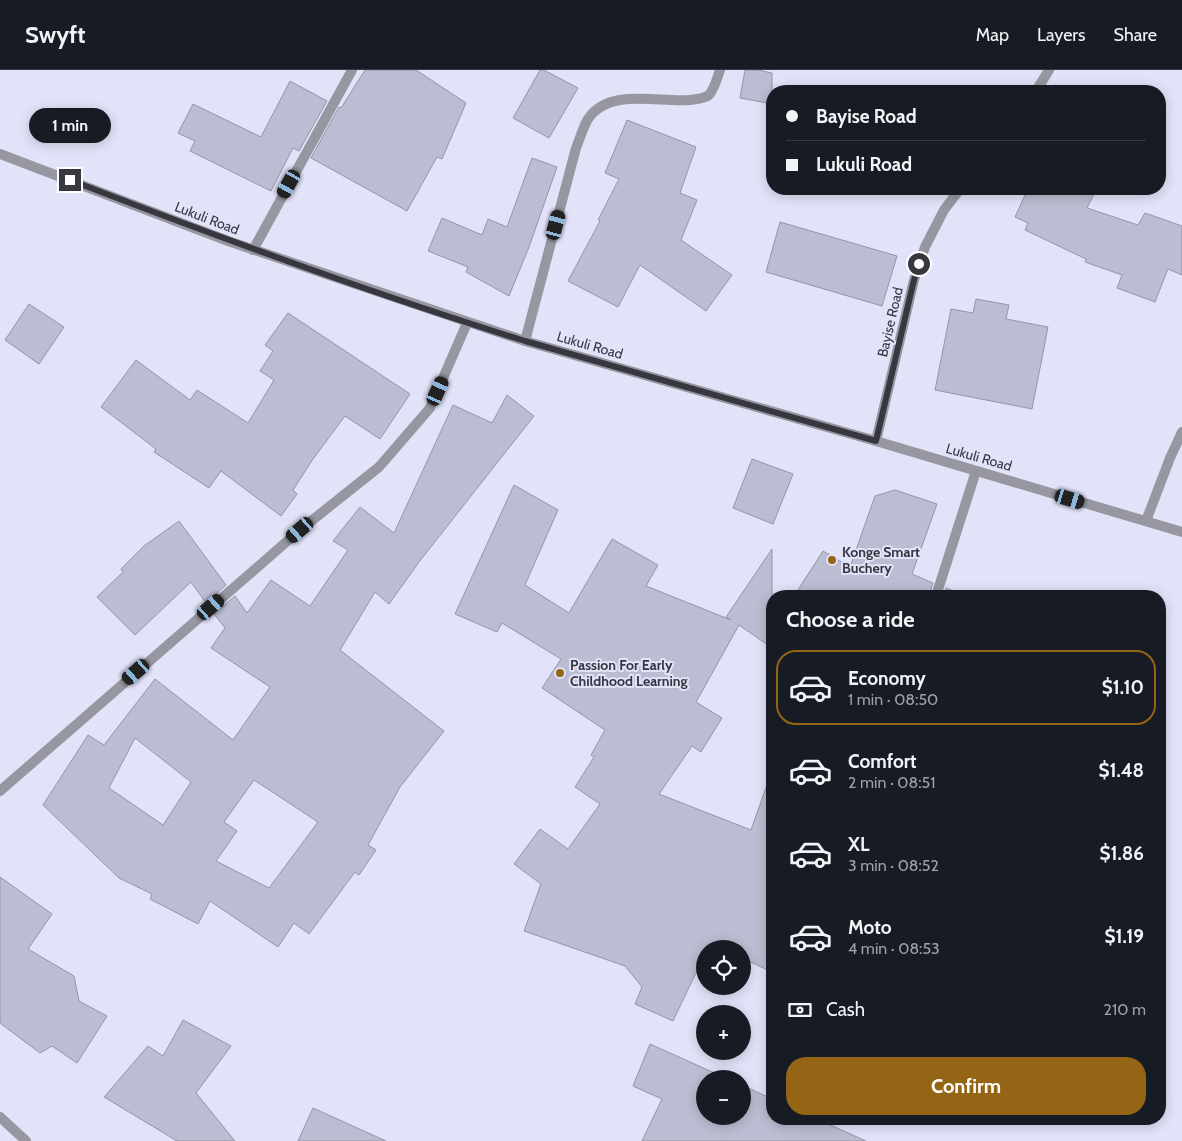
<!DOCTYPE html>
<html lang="en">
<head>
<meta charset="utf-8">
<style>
  body { margin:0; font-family:Cabin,sans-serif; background:#242831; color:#f1f3f6; height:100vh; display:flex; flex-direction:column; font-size:19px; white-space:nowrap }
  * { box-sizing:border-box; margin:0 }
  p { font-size:16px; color:#9ea1a6 }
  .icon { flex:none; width:28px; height:28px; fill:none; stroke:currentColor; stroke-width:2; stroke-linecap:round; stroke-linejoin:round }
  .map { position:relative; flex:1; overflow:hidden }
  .drawer { position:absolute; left:766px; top:520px; width:400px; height:535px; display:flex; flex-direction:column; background:#171b24; border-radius:20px; box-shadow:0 2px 12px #0003 }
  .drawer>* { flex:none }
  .top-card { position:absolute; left:766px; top:15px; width:400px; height:110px; border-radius:20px; box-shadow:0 2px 12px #0003; display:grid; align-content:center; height:110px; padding:0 20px; background:#171b24 }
  .controls { position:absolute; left:696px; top:870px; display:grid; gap:10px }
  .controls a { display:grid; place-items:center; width:55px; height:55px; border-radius:50%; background:#171b24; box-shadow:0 2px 12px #0003; font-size:25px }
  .end { position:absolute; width:22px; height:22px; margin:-11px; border:6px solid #373740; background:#fff; box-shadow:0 0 0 2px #fff }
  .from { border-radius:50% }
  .bubble { position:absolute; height:35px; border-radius:18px; background:#171b24; box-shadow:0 2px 12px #0003; font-size:16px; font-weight:700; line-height:35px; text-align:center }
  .car { position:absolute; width:15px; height:30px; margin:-15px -8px; border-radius:6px; box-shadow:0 0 4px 1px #0007; background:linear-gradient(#222 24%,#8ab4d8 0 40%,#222 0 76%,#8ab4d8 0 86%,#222 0) }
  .top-card b { display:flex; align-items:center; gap:18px; height:48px; font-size:19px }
  .top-card b+b { border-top:1px solid #363941 }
  .top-card i { width:12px; height:12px; background:#f1f3f6 }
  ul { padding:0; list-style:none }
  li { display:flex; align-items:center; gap:15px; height:75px; margin:0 10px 8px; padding:0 10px; border:2px solid transparent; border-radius:20px }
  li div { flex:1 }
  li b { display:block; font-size:19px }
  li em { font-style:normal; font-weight:700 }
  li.on { border-color:#946514 }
  li>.icon { width:45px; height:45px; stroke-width:1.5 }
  h2 { padding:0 20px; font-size:22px; line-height:60px }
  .pay { display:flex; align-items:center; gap:12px; height:55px; padding:0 20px; font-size:19px }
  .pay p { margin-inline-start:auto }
  .action { display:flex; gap:10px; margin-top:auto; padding:10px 20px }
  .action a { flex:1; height:58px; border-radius:20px; background:#946514; color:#fff; font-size:20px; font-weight:700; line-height:58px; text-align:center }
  header { display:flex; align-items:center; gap:30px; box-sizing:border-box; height:70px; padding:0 25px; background:#171b24; border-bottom:1px solid #363941 }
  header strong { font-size:24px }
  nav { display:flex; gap:28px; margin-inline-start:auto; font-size:18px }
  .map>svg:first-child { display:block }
</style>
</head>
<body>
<header>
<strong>Swyft</strong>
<nav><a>Map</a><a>Layers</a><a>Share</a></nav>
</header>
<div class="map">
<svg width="1182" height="1071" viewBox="0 0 1182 1071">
  <rect width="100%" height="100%" fill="#e2e3f9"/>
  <g fill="#bcbdd2" stroke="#9495a9" fill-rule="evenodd">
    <polygon points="365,0 416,0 466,33 442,89 437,87 407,141 311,88 339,37 341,38"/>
    <polygon points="540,0 544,0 578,18 549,68 513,48"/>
    <polygon points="745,0 758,0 772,3 772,34 740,28"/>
    <polygon points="290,11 327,31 299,81 293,78 271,121 190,81 195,71 178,63 193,34 261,67"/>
    <polygon points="627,50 696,77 680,123 697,130 681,170 732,205 706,241 640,195 618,237 568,211 600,151 598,150 619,109 605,103"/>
    <polygon points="532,88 557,97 529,177 509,226 466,202 468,197 428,181 442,148 482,165 488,149 507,157"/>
    <polygon points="1028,119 1079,119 1094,124 1087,138 1138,155 1145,143 1182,156 1182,205 1168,199 1155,232 1117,218 1122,205 1085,192 1086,189 1025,160 1028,153 1015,147"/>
    <polygon points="780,152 897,186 882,236 766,202"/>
    <polygon points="976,229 1009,235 1006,249 1048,257 1032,339 935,320 951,239 973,243"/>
    <polygon points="29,234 64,257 39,294 5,270"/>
    <polygon points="288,243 410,324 380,369 345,346 313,389 293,420 297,424 281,446 221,401 209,418 154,382 156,379 101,337 136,290 190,330 197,320 248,353 274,310 260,301 273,281 265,275"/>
    <path d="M507 325 534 346 419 492 389 534 375 522 340 580 444 661 400 717 368 775 376 780 359 805 355 802 309 864 294 853 278 877 210 831 198 854 150 829 152 824 119 808 43 735 88 665 104 675 155 609 233 670 270 617 211 578 225 558 214 544 235 526 247 543 271 510 310 536 348 480 333 471 360 437 394 463 453 335 492 353ZM135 668 191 712 163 755 109 718ZM254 710 318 752 269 818 216 791 237 761 224 752Z"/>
    <polygon points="752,389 793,404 773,454 733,438"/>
    <polygon points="514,415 558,440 525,515 569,543 612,469 658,495 646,516 731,550 726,547 772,479 772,578 739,555 696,632 722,648 701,682 692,676 659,724 751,760 769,709 772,709 772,902 742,888 742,879 722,879 710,873 708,879 705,879 705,884 673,951 635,934 642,917 625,896 524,861 541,814 514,794 540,759 568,779 600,734 575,717 594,687 591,685 605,660 542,618 561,589 502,553 497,562 455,544"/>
    <polygon points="895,420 937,434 912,504 933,513 929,526 794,526 823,481 850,497 875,426"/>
    <polygon points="179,451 226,515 206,533 191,512 135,565 97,527 123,502 121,499 144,476"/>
    <polygon points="946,518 964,525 963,526 943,526"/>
    <polygon points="0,807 52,844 28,879 74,906 79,931 107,946 77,993 52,976 40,983 0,953"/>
    <polygon points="183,950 231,976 196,1023 235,1071 177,1071 104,1027 148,976 163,986"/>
    <polygon points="650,974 728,1009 705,1009 705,1046 742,1046 742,1015 772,1029 772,1049 817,1049 866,1071 642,1071 662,1029 633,1016"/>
    <polygon points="313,1038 386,1071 298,1071"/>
  </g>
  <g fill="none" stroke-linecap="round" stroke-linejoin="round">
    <polyline stroke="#9797a1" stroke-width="10" points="253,180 352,0"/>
    <g stroke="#9797a1" stroke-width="10">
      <polyline points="1036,21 1049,0"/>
      <path d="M525 271 576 78C580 69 583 57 588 49 609 17 659 33 690 30 696 29 704 29 709 25 715 18 717 8 720 0"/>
      <polyline points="876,371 914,210 925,177 944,140 960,119"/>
      <polyline points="1146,451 1170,388 1182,362"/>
      <polyline points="936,526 976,401"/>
      <polyline points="0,721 300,460 379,397 430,338 467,253"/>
      <polyline points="0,1047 26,1071"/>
    </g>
    <polyline stroke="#9797a1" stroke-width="10" points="0,84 228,171 525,271 876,371 1182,462"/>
  </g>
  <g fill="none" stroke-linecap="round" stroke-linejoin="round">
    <path stroke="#373740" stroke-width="6" d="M70 110C220 168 371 223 525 271L876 371 914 210 919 194"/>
  </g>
  <g fill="#946514" stroke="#e2e3f9" stroke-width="2">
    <circle cx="832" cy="490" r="5"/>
    <circle cx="560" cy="603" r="5"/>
  </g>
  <g text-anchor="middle" stroke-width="4" stroke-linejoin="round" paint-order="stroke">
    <g font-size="14" fill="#373740" stroke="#e2e3f9">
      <text transform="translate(207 148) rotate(21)" y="5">Lukuli Road</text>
      <text transform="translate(890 252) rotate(-77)" y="5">Bayise Road</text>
      <text transform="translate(590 275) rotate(16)" y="5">Lukuli Road</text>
      <text transform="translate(979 387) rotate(16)" y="5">Lukuli Road</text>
    </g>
    <g font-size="14" font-weight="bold" fill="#373740" stroke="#e2e3f9" text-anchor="start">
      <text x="842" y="487">Konge Smart<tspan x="842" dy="16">Buchery</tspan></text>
      <text x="570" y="600">Passion For Early<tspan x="570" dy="16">Childhood Learning</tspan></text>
    </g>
  </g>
</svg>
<div class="controls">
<a><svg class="icon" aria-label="locate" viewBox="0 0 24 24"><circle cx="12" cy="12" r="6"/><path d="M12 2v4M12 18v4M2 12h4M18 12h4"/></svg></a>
<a>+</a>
<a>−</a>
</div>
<i class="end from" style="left:919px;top:194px"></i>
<i class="end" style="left:70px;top:110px"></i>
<div class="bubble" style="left:29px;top:38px;width:82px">1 min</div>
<i class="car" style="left:289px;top:114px;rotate:209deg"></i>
<i class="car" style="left:556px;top:155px;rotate:15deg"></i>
<i class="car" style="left:438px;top:321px;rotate:24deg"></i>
<i class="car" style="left:1070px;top:429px;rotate:107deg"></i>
<i class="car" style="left:300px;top:460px;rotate:229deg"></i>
<i class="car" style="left:211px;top:537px;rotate:49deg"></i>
<i class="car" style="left:136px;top:602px;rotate:229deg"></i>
<div class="top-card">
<b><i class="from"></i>Bayise Road</b>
<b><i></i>Lukuli Road</b>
</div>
<section class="drawer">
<h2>Choose a ride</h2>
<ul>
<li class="on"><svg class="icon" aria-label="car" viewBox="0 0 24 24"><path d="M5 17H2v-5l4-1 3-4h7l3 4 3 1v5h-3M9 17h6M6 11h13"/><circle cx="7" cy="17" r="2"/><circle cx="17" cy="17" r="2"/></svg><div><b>Economy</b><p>1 min · 08:50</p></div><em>$1.10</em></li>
<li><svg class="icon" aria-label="car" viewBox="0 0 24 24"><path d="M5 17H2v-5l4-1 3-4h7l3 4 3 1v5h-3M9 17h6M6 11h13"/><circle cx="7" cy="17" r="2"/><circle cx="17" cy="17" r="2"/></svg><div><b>Comfort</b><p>2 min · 08:51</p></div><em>$1.48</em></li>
<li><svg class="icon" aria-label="car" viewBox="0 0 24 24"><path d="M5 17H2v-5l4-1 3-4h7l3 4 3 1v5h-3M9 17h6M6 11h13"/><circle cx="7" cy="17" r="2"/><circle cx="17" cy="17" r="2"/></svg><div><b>XL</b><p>3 min · 08:52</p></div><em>$1.86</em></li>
<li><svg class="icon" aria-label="car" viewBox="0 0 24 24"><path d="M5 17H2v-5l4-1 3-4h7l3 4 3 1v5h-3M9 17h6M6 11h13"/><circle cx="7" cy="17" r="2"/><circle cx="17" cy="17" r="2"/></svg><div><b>Moto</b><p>4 min · 08:53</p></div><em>$1.19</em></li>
</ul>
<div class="pay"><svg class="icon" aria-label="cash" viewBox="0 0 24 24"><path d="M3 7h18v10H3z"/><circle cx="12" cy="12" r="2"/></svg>Cash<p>210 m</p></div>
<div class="action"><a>Confirm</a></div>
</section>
</div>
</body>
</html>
